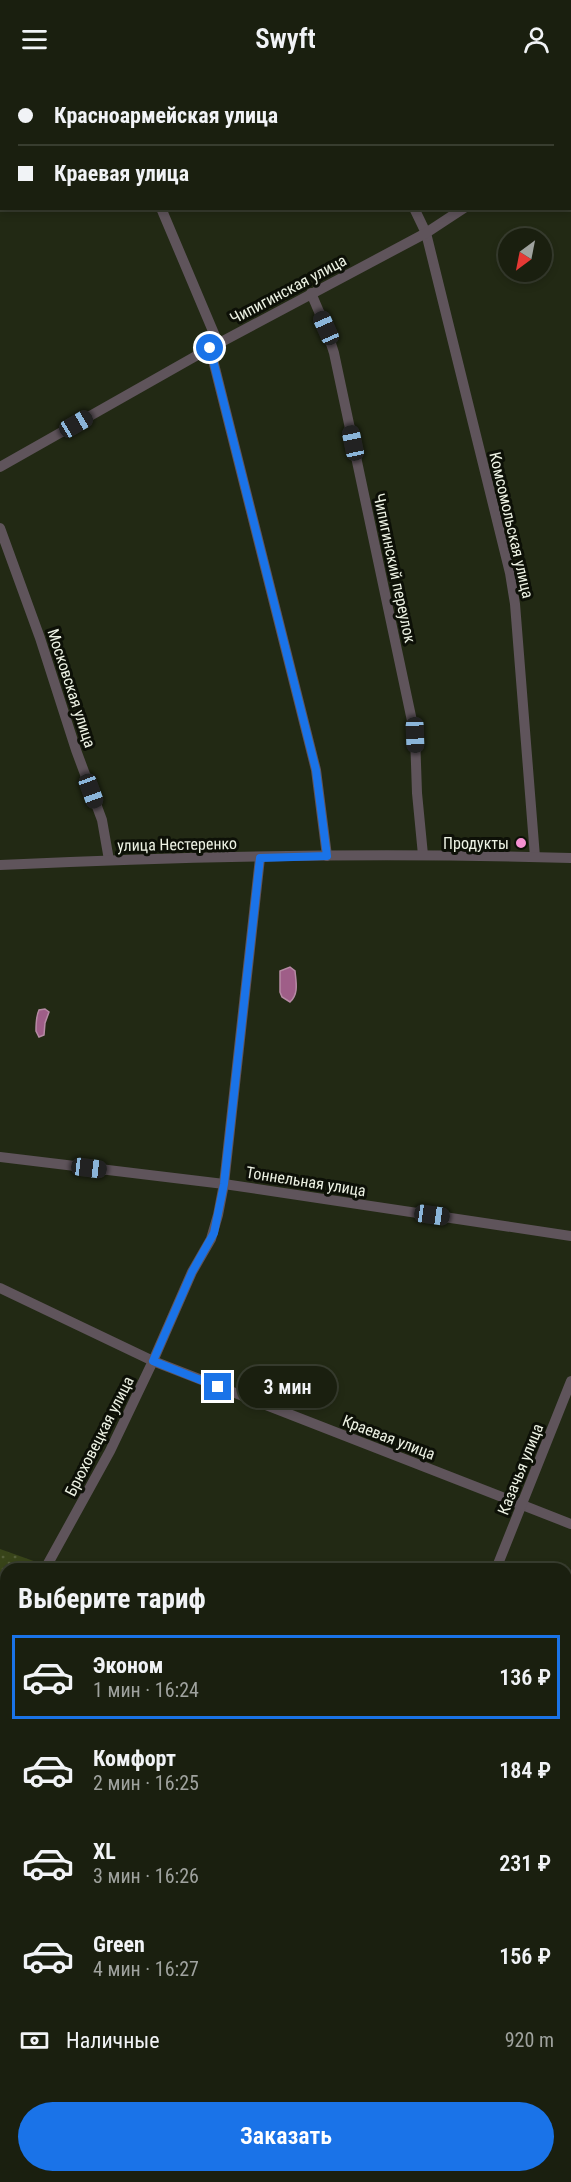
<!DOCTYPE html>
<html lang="ru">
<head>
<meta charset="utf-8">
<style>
  body { margin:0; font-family:"Roboto Condensed",sans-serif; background:#232718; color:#f1f3f6; height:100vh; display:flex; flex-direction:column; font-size:22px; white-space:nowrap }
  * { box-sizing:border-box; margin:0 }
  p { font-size:20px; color:#9fa29e }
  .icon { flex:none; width:33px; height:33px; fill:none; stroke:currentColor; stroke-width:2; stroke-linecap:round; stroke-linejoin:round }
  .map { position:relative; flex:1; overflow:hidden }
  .sheet { position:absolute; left:0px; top:1485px; width:572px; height:620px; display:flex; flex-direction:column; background:#1a1f0f; border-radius:18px 18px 0 0; box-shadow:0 3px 9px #0003,0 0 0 2px #383d2f }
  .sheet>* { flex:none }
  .banner { position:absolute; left:0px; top:0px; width:572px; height:132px; box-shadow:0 3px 9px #0003,0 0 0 2px #383d2f; display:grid; align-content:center; height:132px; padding:0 18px; background:#1a1f0f }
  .needle { width:39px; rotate:212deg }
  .controls { position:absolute; left:498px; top:150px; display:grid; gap:12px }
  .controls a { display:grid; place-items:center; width:54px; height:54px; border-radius:50%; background:#1a1f0f; box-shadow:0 3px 9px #0003,0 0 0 2px #383d2f; font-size:30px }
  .end { position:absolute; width:27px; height:27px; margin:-14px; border:8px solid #1a73e8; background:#fff; box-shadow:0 0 0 3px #fff }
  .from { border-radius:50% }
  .bubble { position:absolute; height:42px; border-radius:21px; background:#1a1f0f; box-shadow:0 3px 9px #0003,0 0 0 2px #383d2f; font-size:20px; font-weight:600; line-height:42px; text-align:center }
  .car { position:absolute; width:18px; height:36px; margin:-18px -9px; border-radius:8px; box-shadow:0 0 4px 2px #0007; background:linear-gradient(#222 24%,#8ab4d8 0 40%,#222 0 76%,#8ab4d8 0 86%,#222 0) }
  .banner b { display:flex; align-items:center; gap:21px; height:57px; font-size:22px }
  .banner b+b { border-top:2px solid #383d2f }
  .banner i { width:15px; height:15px; background:#f1f3f6 }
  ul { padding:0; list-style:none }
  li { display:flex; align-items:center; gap:18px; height:84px; margin:0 12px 9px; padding:0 6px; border:3px solid transparent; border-radius:0px }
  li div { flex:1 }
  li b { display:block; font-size:22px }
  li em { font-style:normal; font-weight:600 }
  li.on { border-color:#1a73e8 }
  li>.icon { width:54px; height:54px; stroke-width:1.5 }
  h2 { padding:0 18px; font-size:27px; line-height:72px }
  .pay { display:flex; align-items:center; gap:15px; height:66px; padding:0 18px; font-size:22px }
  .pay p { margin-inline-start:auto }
  .button { display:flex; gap:12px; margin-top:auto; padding:12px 18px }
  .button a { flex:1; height:69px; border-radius:36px; background:#1a73e8; color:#fff; font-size:24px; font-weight:600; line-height:69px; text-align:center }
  header { display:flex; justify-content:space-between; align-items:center; height:78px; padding:0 18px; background:#1a1f0f; font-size:27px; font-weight:600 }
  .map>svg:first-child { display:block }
</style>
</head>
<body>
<header><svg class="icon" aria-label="menu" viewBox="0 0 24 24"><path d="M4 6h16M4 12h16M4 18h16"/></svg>Swyft<svg class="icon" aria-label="person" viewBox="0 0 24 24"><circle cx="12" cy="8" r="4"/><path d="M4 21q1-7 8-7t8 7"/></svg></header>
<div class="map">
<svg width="571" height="2104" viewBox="0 0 571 2104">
  <defs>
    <pattern id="green-dots" width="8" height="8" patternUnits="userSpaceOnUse" patternTransform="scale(1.5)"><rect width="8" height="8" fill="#384419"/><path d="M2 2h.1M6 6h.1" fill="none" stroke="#555f3a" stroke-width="1.8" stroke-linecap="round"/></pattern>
    <pattern id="cemetery-stones" width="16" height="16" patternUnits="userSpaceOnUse" patternTransform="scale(1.5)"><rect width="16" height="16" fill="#384419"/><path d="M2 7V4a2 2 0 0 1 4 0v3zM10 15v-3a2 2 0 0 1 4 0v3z" fill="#555f3a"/></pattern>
  </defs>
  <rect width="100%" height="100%" fill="#222914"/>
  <g fill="#2b3417">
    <polygon points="566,1743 571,1745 571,1828 566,1830"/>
    <polygon points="566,1893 571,1894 571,2071 566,2068"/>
  </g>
  <polygon fill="url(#green-dots)" points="0,1471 42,1486 40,1491 6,1491 6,1529 0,1526 5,1508 0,1506"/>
  <polygon fill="url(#cemetery-stones)" points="6,1579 6,1958 0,1958 0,1586"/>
  <g fill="#9f5e88" stroke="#b68aa4" stroke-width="1.5">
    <path d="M290 889 295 893C296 904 299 916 290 924L282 919 280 914V893Z"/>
    <path d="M45 931 49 934 45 945 44 957 39 959 36 953C36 947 36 938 39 932Z"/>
  </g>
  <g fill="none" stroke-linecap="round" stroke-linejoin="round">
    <g stroke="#5f545b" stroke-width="10">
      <polyline points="88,0 89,2"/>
      <polyline points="348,0 349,2"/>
      <polyline points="570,64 571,63"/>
      <polyline points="161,130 218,265"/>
      <polyline points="414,130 426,155 510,495 515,526 535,779"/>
      <polyline points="311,215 326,250 334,275 415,657 417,715 423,777"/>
      <polyline points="210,270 316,692 327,778"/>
      <polyline points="0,389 210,270 426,155 464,130"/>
      <polyline points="0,450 40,560 76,672 102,742 109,782"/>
      <path d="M0 787C190 778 381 774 571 780"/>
      <polyline points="0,1079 224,1106 571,1158"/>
      <polyline points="0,1210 153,1283 571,1446"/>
      <polyline points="45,1491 110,1373 153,1283 192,1194 211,1161 218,1137 224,1106 260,780"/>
      <polyline points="496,1491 571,1303"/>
      <polyline points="0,1536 6,1539"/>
      <polyline points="566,1850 571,1851"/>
      <polyline points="0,1967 6,1968"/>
      <polyline points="183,2098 189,2104"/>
      <polyline points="282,2104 288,2098"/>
    </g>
    <g stroke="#98828f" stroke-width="14">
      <polyline points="194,2 197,0"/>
      <polyline points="0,126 2,125"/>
    </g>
  </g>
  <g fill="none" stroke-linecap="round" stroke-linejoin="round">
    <polyline stroke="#1a73e8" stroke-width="8" points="210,270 316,692 327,778 260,780 224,1106 214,1155 192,1194 153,1283 218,1309"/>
  </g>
  <circle fill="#f590d1" stroke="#0d1007" stroke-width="2" cx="521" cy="765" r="6"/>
  <g text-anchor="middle" stroke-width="6" stroke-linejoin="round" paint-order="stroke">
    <g font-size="16" fill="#edf2e4" stroke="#0d1007">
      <text transform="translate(288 211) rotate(-28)" y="6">Чипигинская улица</text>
      <text transform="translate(512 447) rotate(77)" y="6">Комсомольская улица</text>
      <text transform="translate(395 490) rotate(78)" y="6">Чипигинский переулок</text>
      <text transform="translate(72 610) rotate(72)" y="6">Московская улица</text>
      <text transform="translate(177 766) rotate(-1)" y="6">улица Нестеренко</text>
      <text transform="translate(306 1103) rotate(9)" y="6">Тоннельная улица</text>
      <text transform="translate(99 1358) rotate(-63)" y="6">Брюховецкая улица</text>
      <text transform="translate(389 1359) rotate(21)" y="6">Краевая улица</text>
      <text transform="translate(520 1391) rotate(-68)" y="6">Казачья улица</text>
    </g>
    <g font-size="16" fill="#edf2e4" stroke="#0d1007" text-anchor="end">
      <text x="509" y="771">Продукты</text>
    </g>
  </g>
</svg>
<div class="controls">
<a><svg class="needle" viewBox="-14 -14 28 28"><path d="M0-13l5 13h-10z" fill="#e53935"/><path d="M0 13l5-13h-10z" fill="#9fa29e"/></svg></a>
</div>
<i class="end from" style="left:210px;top:270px"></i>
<i class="end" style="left:218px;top:1309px"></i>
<div class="bubble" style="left:238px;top:1288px;width:99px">3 мин</div>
<i class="car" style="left:326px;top:250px;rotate:336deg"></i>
<i class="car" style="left:76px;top:346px;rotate:60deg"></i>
<i class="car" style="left:353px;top:365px;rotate:348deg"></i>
<i class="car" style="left:415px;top:657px;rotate:178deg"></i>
<i class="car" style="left:91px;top:713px;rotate:160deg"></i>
<i class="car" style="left:89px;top:1090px;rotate:97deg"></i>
<i class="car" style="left:432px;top:1137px;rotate:98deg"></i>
<div class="banner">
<b><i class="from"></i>Красноармейская улица</b>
<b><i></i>Краевая улица</b>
</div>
<section class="sheet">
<h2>Выберите тариф</h2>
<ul>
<li class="on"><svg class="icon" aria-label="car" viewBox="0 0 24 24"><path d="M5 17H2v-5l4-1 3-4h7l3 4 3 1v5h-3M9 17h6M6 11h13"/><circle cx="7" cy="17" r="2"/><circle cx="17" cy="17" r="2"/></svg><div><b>Эконом</b><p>1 мин · 16:24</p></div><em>136 ₽</em></li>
<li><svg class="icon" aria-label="car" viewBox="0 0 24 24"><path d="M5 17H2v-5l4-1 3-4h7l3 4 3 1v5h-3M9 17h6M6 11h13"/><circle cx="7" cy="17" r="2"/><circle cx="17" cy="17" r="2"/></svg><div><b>Комфорт</b><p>2 мин · 16:25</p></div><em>184 ₽</em></li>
<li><svg class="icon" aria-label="car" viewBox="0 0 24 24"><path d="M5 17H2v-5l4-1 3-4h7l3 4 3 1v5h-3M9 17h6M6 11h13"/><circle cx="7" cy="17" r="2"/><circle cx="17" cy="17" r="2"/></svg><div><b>XL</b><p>3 мин · 16:26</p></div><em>231 ₽</em></li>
<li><svg class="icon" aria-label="car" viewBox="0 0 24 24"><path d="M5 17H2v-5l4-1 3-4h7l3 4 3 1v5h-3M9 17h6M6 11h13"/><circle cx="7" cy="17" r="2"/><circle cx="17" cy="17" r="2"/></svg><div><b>Green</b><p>4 мин · 16:27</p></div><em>156 ₽</em></li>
</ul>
<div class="pay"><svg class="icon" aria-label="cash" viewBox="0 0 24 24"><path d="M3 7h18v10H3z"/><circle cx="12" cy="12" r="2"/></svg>Наличные<p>920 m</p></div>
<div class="button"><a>Заказать</a></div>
</section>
</div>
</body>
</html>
